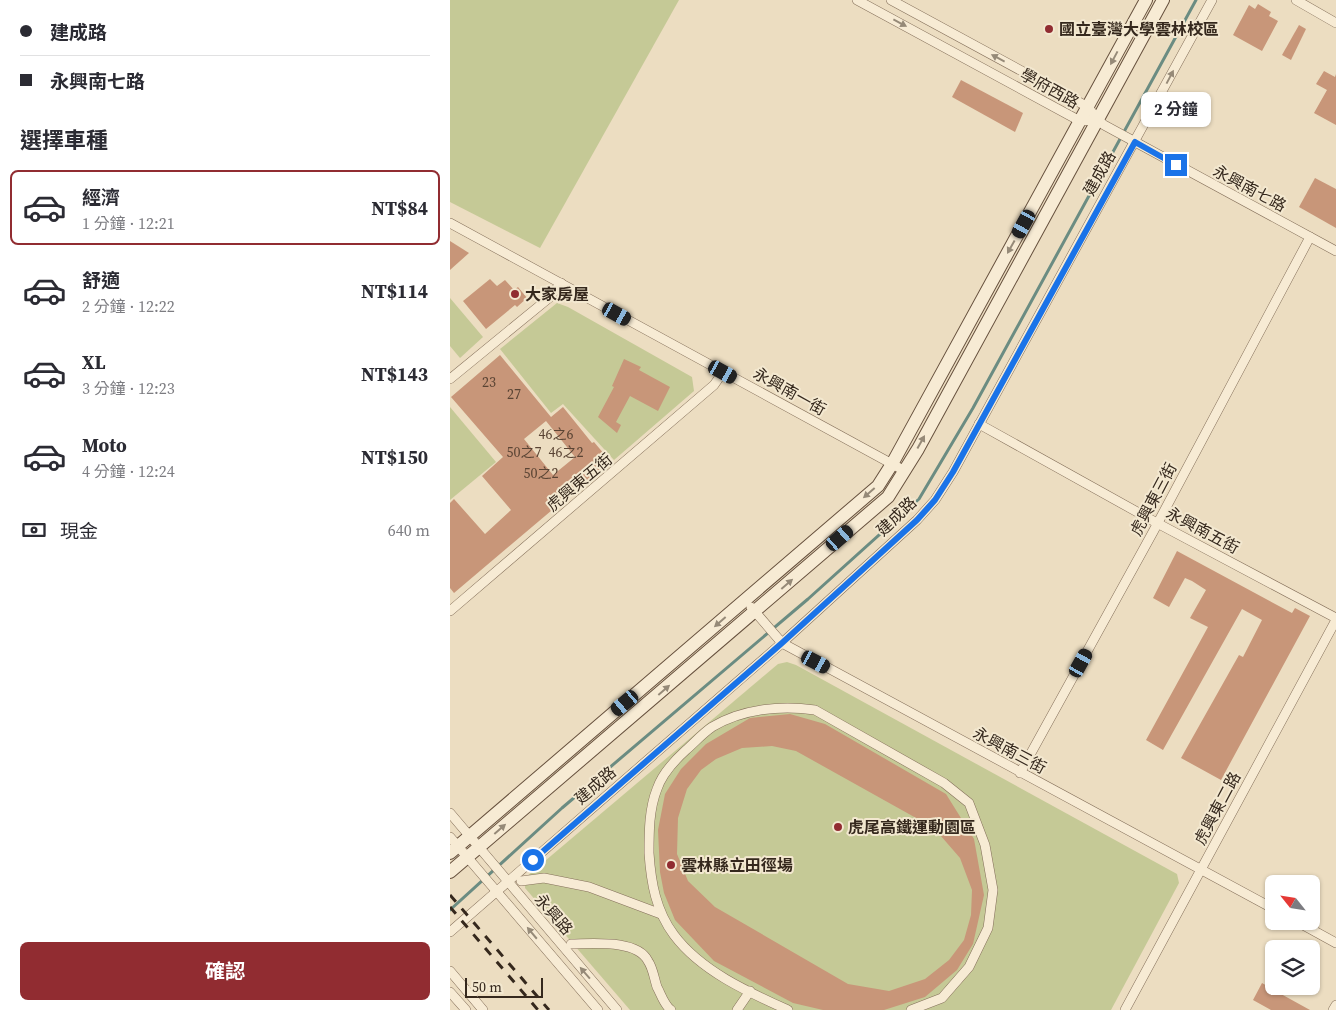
<!DOCTYPE html>
<html lang="zh-TW">
<head>
<meta charset="utf-8">
<style>
  body { margin:0; font-family:"Source Serif 4","Noto Sans TC",serif; background:#f2f2f3; color:#2b2b33; height:100vh; display:flex; flex-direction:column; font-size:19px; white-space:nowrap }
  * { box-sizing:border-box; margin:0 }
  p { font-size:16px; color:#7c7c81 }
  .icon { flex:none; width:28px; height:28px; fill:none; stroke:currentColor; stroke-width:2; stroke-linecap:round; stroke-linejoin:round }
  .map { position:relative; flex:1; overflow:hidden }
  .details { display:flex; flex-direction:column; background:#fff; width:450px }
  .details>* { flex:none }
  .top-card { display:grid; align-content:center; height:110px; padding:0 20px; background:#fff }
  .needle { width:32px; rotate:300deg }
  .controls { position:absolute; left:815px; top:875px; display:grid; gap:10px }
  .controls a { display:grid; place-items:center; width:55px; height:55px; border-radius:8px; background:#fff; box-shadow:0 1px 4px #0004; font-size:25px }
  .scale { position:absolute; left:15px; bottom:12px; width:78px; box-sizing:border-box; padding-left:5px; border:2px solid #35281d; border-top:0; font-size:14px; line-height:18px; white-space:nowrap; color:#35281d; -webkit-text-stroke:4px #f3e8d0; paint-order:stroke }
  .end { position:absolute; width:22px; height:22px; margin:-11px; border:6px solid #1a73e8; background:#fff; box-shadow:0 0 0 2px #fff }
  .from { border-radius:50% }
  .bubble { position:absolute; height:35px; border-radius:8px; background:#fff; box-shadow:0 1px 4px #0004; font-size:16px; font-weight:700; line-height:35px; text-align:center }
  .car { position:absolute; width:15px; height:30px; margin:-15px -8px; border-radius:6px; box-shadow:0 0 4px 1px #0007; background:linear-gradient(#222 24%,#8ab4d8 0 40%,#222 0 76%,#8ab4d8 0 86%,#222 0) }
  .top-card b { display:flex; align-items:center; gap:18px; height:48px; font-size:19px }
  .top-card b+b { border-top:1px solid #e1e1e2 }
  .top-card i { width:12px; height:12px; background:#2b2b33 }
  ul { padding:0; list-style:none }
  li { display:flex; align-items:center; gap:15px; height:75px; margin:0 10px 8px; padding:0 10px; border:2px solid transparent; border-radius:8px }
  li div { flex:1 }
  li b { display:block; font-size:19px }
  li em { font-style:normal; font-weight:700 }
  li.on { border-color:#912c31 }
  li>.icon { width:45px; height:45px; stroke-width:1.5 }
  h2 { padding:0 20px; font-size:22px; line-height:60px }
  .pay { display:flex; align-items:center; gap:12px; height:55px; padding:0 20px; font-size:19px }
  .pay p { margin-inline-start:auto }
  .primary-button { display:flex; gap:10px; margin-top:auto; padding:10px 20px }
  .primary-button a { flex:1; height:58px; border-radius:8px; background:#912c31; color:#fff; font-size:20px; font-weight:700; line-height:58px; text-align:center }
  main { display:flex; flex:1; min-height:0 }
  .map>svg:first-child { display:block }
</style>
</head>
<body>
<main>
<section class="details">
<div class="top-card">
<b><i class="from"></i>建成路</b>
<b><i></i>永興南七路</b>
</div>
<h2>選擇車種</h2>
<ul>
<li class="on"><svg class="icon" aria-label="car" viewBox="0 0 24 24"><path d="M5 17H2v-5l4-1 3-4h7l3 4 3 1v5h-3M9 17h6M6 11h13"/><circle cx="7" cy="17" r="2"/><circle cx="17" cy="17" r="2"/></svg><div><b>經濟</b><p>1 分鐘 · 12:21</p></div><em>NT$84</em></li>
<li><svg class="icon" aria-label="car" viewBox="0 0 24 24"><path d="M5 17H2v-5l4-1 3-4h7l3 4 3 1v5h-3M9 17h6M6 11h13"/><circle cx="7" cy="17" r="2"/><circle cx="17" cy="17" r="2"/></svg><div><b>舒適</b><p>2 分鐘 · 12:22</p></div><em>NT$114</em></li>
<li><svg class="icon" aria-label="car" viewBox="0 0 24 24"><path d="M5 17H2v-5l4-1 3-4h7l3 4 3 1v5h-3M9 17h6M6 11h13"/><circle cx="7" cy="17" r="2"/><circle cx="17" cy="17" r="2"/></svg><div><b>XL</b><p>3 分鐘 · 12:23</p></div><em>NT$143</em></li>
<li><svg class="icon" aria-label="car" viewBox="0 0 24 24"><path d="M5 17H2v-5l4-1 3-4h7l3 4 3 1v5h-3M9 17h6M6 11h13"/><circle cx="7" cy="17" r="2"/><circle cx="17" cy="17" r="2"/></svg><div><b>Moto</b><p>4 分鐘 · 12:24</p></div><em>NT$150</em></li>
</ul>
<div class="pay"><svg class="icon" aria-label="cash" viewBox="0 0 24 24"><path d="M3 7h18v10H3z"/><circle cx="12" cy="12" r="2"/></svg>現金<p>640 m</p></div>
<div class="primary-button"><a>確認</a></div>
</section>
<div class="map">
<svg width="886" height="1010" viewBox="0 0 886 1010">
  <rect width="100%" height="100%" fill="#ecddc1"/>
  <g fill="#c5c996">
    <polygon points="0,0 229,0 90,248 0,202"/>
    <polygon points="0,298 33,337 10,358 0,346"/>
    <polygon points="107,303 118,307 242,377 244,391 164,460 113,404 101,413 50,349"/>
    <polygon points="0,407 46,462 0,500"/>
    <polygon points="337,662 346,665 727,874 729,883 661,1010 180,1010 75,888 76,877 328,664"/>
  </g>
  <g fill="none" stroke-linecap="round" stroke-linejoin="round">
    <polyline stroke="#6b8c82" stroke-width="3" points="0,910 112,808 358,599 469,499 523,408 746,0"/>
  </g>
  <g fill="#c89679" fill-rule="evenodd">
    <polygon points="808,4 821,12 819,16 828,21 812,51 783,35 799,5 805,9"/>
    <polygon points="849,25 856,29 841,60 832,55"/>
    <polygon points="874,71 885,77 886,74 886,125 864,113 877,90 866,84"/>
    <polygon points="511,80 573,113 565,132 502,97"/>
    <polygon points="865,178 886,189 886,228 849,207"/>
    <polygon points="0,241 19,253 0,270"/>
    <polygon points="40,279 47,286 55,280 64,290 68,287 77,298 67,307 65,305 36,329 13,301"/>
    <path d="M50 355 101 417 113 407 142 443 144 442 160 461 4 593 0 588V503L4 499 35 534 61 510 32 476 53 457 1 397ZM96 421 125 457 103 475 74 439Z"/>
    <polygon points="174,359 191,367 189,370 220,387 208,411 180,396 166,422 171,425 167,433 148,417 164,387 162,386"/>
    <polygon points="727,551 842,613 845,608 860,616 771,780 731,758 789,655 793,657 812,620 792,609 713,750 696,740 758,627 740,618 756,590 742,581 735,578 719,607 703,598"/>
    <path d="M340 714 375 724 496 794 524 839 534 895 523 944 507 970 475 997 434 1010H373L343 1003 264 961 225 920 214 893 210 872 208 830 215 794 231 769 256 744 300 718ZM322 746 346 751 484 828 510 858 522 890 521 915 514 940 499 960 475 979 439 991 398 984 265 907 238 881 227 854 228 818 237 789 251 770 266 759 292 748Z"/>
    <polygon points="812,983 831,994 860,1010 821,1010 803,1000"/>
  </g>
  <g fill="none" stroke-linecap="round" stroke-linejoin="round">
    <g stroke="#846f5a" stroke-width="10">
      <g id="street">
        <polyline points="407,0 630,121 648,120"/>
        <polyline points="441,0 638,107 648,120 654,125 886,251"/>
        <polyline points="846,0 886,23"/>
        <polyline points="0,223 455,471"/>
        <polyline points="0,379 99,298 111,283"/>
        <polyline points="529,424 707,523 886,618"/>
        <polyline points="301,607 332,643 824,909"/>
        <polyline points="0,611 264,385 273,372"/>
        <polyline points="570,773 703,532 860,237"/>
        <polyline points="0,813 167,1010"/>
        <polyline points="0,837 148,1010"/>
        <polyline points="71,881 94,878 139,887 211,914"/>
        <polyline points="846,921 886,943"/>
        <polyline points="0,932 332,643 467,520 485,500 503,472 762,0"/>
        <path d="M121 944C141 944 187 939 198 961 203 968 204 978 207 987 211 994 214 1005 221 1010"/>
        <polyline points="0,971 33,1010"/>
        <polyline points="0,992 16,1010"/>
        <polyline points="287,1010 300,991"/>
        <path d="M338 1010C298 992 251 971 224 935 206 911 201 883 199 853 199 832 199 809 207 789 212 774 225 760 236 750 244 743 253 733 262 727 292 709 330 705 365 710L494 783 519 803 535 845 543 890 538 928 519 967 492 998 461 1010"/>
        <polyline points="675,1010 886,620"/>
        <polyline points="883,1010 886,1005"/>
      </g>
    </g>
    <g stroke="#66503d" stroke-width="14">
      <g id="secondary">
        <polyline points="0,853 428,486 442,464 696,0"/>
        <polyline points="0,872 438,497 468,449 713,0"/>
      </g>
    </g>
    <use href="#street" stroke="#f7ebd4" stroke-width="9"/>
    <use href="#secondary" stroke="#f7ebd4" stroke-width="12"/>
    <g stroke="#35281d" stroke-width="3" stroke-dasharray="9 9" stroke-linecap="butt">
      <polyline points="0,895 99,1010"/>
      <polyline points="0,907 88,1010"/>
    </g>
  </g>
  <defs><path id="oneway-solid" d="M-6-.8H1V-3.2L6.5 0L1 3.2V.8H-6Z" transform="scale(1.25)"/></defs>
  <g fill="#968a78">
    <use href="#oneway-solid" transform="translate(450 23) rotate(28)"/>
    <use href="#oneway-solid" transform="translate(548 58) rotate(-152)"/>
    <use href="#oneway-solid" transform="translate(664 58) rotate(118)"/>
    <use href="#oneway-solid" transform="translate(720 77) rotate(-62)"/>
    <use href="#oneway-solid" transform="translate(561 247) rotate(119)"/>
    <use href="#oneway-solid" transform="translate(471 442) rotate(-61)"/>
    <use href="#oneway-solid" transform="translate(419 493) rotate(139)"/>
    <use href="#oneway-solid" transform="translate(337 584) rotate(-41)"/>
    <use href="#oneway-solid" transform="translate(270 622) rotate(139)"/>
    <use href="#oneway-solid" transform="translate(214 690) rotate(-41)"/>
    <use href="#oneway-solid" transform="translate(50 829) rotate(-41)"/>
    <use href="#oneway-solid" transform="translate(82 933) rotate(-130)"/>
    <use href="#oneway-solid" transform="translate(135 973) rotate(-131)"/>
  </g>
  <g fill="none" stroke-linecap="round" stroke-linejoin="round">
    <polyline stroke="#1a73e8" stroke-width="6" points="83,860 332,643 467,520 485,500 503,472 685,142 726,165"/>
  </g>
  <g fill="#912c31" stroke="#f3e8d0" stroke-width="2">
    <circle cx="599" cy="29" r="5"/>
    <circle cx="65" cy="294" r="5"/>
    <circle cx="388" cy="827" r="5"/>
    <circle cx="221" cy="865" r="5"/>
  </g>
  <g text-anchor="middle" stroke-width="4" stroke-linejoin="round" paint-order="stroke">
    <g font-size="14" fill="#5a4434">
      <text x="39" y="387">23</text>
      <text x="64" y="399">27</text>
      <text x="106" y="439">46之6</text>
      <text x="74" y="457">50之7</text>
      <text x="116" y="457">46之2</text>
      <text x="91" y="478">50之2</text>
    </g>
    <g font-size="16" font-weight="bold" fill="#35281d" stroke="#f3e8d0" text-anchor="start">
      <text x="609" y="35">國立臺灣大學雲林校區</text>
      <text x="75" y="300">大家房屋</text>
      <text x="398" y="833">虎尾高鐵運動園區</text>
      <text x="231" y="871">雲林縣立田徑場</text>
    </g>
    <g font-size="16" fill="#35281d" stroke="#f3e8d0">
      <text transform="translate(600 88) rotate(29)" y="6">學府西路</text>
      <text transform="translate(649 173) rotate(-61)" y="6">建成路</text>
      <text transform="translate(800 188) rotate(28)" y="6">永興南七路</text>
      <text transform="translate(340 391) rotate(29)" y="6">永興南一街</text>
      <text transform="translate(129 482) rotate(-40)" y="6">虎興東五街</text>
      <text transform="translate(703 499) rotate(-62)" y="6">虎興東三街</text>
      <text transform="translate(446 516) rotate(-44)" y="6">建成路</text>
      <text transform="translate(753 530) rotate(28)" y="6">永興南五街</text>
      <text transform="translate(560 750) rotate(28)" y="6">永興南三街</text>
      <text transform="translate(145 785) rotate(-41)" y="6">建成路</text>
      <text transform="translate(767 808) rotate(-62)" y="6">虎興東二路</text>
      <text transform="translate(104 914) rotate(49)" y="6">永興路</text>
    </g>
  </g>
</svg>
<div class="controls">
<a><svg class="needle" viewBox="-14 -14 28 28"><path d="M0-13l5 13h-10z" fill="#e53935"/><path d="M0 13l5-13h-10z" fill="#7c7c81"/></svg></a>
<a><svg class="icon" aria-label="layers" viewBox="0 0 24 24"><path d="M12 4l9 5-9 5-9-5zM3 14l9 5 9-5"/></svg></a>
</div>
<div class="scale">50 m</div>
<i class="end from" style="left:83px;top:860px"></i>
<i class="end" style="left:726px;top:165px"></i>
<div class="bubble" style="left:691px;top:92px;width:70px">2 分鐘</div>
<i class="car" style="left:574px;top:224px;rotate:209deg"></i>
<i class="car" style="left:167px;top:314px;rotate:119deg"></i>
<i class="car" style="left:273px;top:372px;rotate:119deg"></i>
<i class="car" style="left:390px;top:538px;rotate:49deg"></i>
<i class="car" style="left:366px;top:662px;rotate:118deg"></i>
<i class="car" style="left:631px;top:663px;rotate:29deg"></i>
<i class="car" style="left:175px;top:703px;rotate:230deg"></i>
</div>
</main>
</body>
</html>
